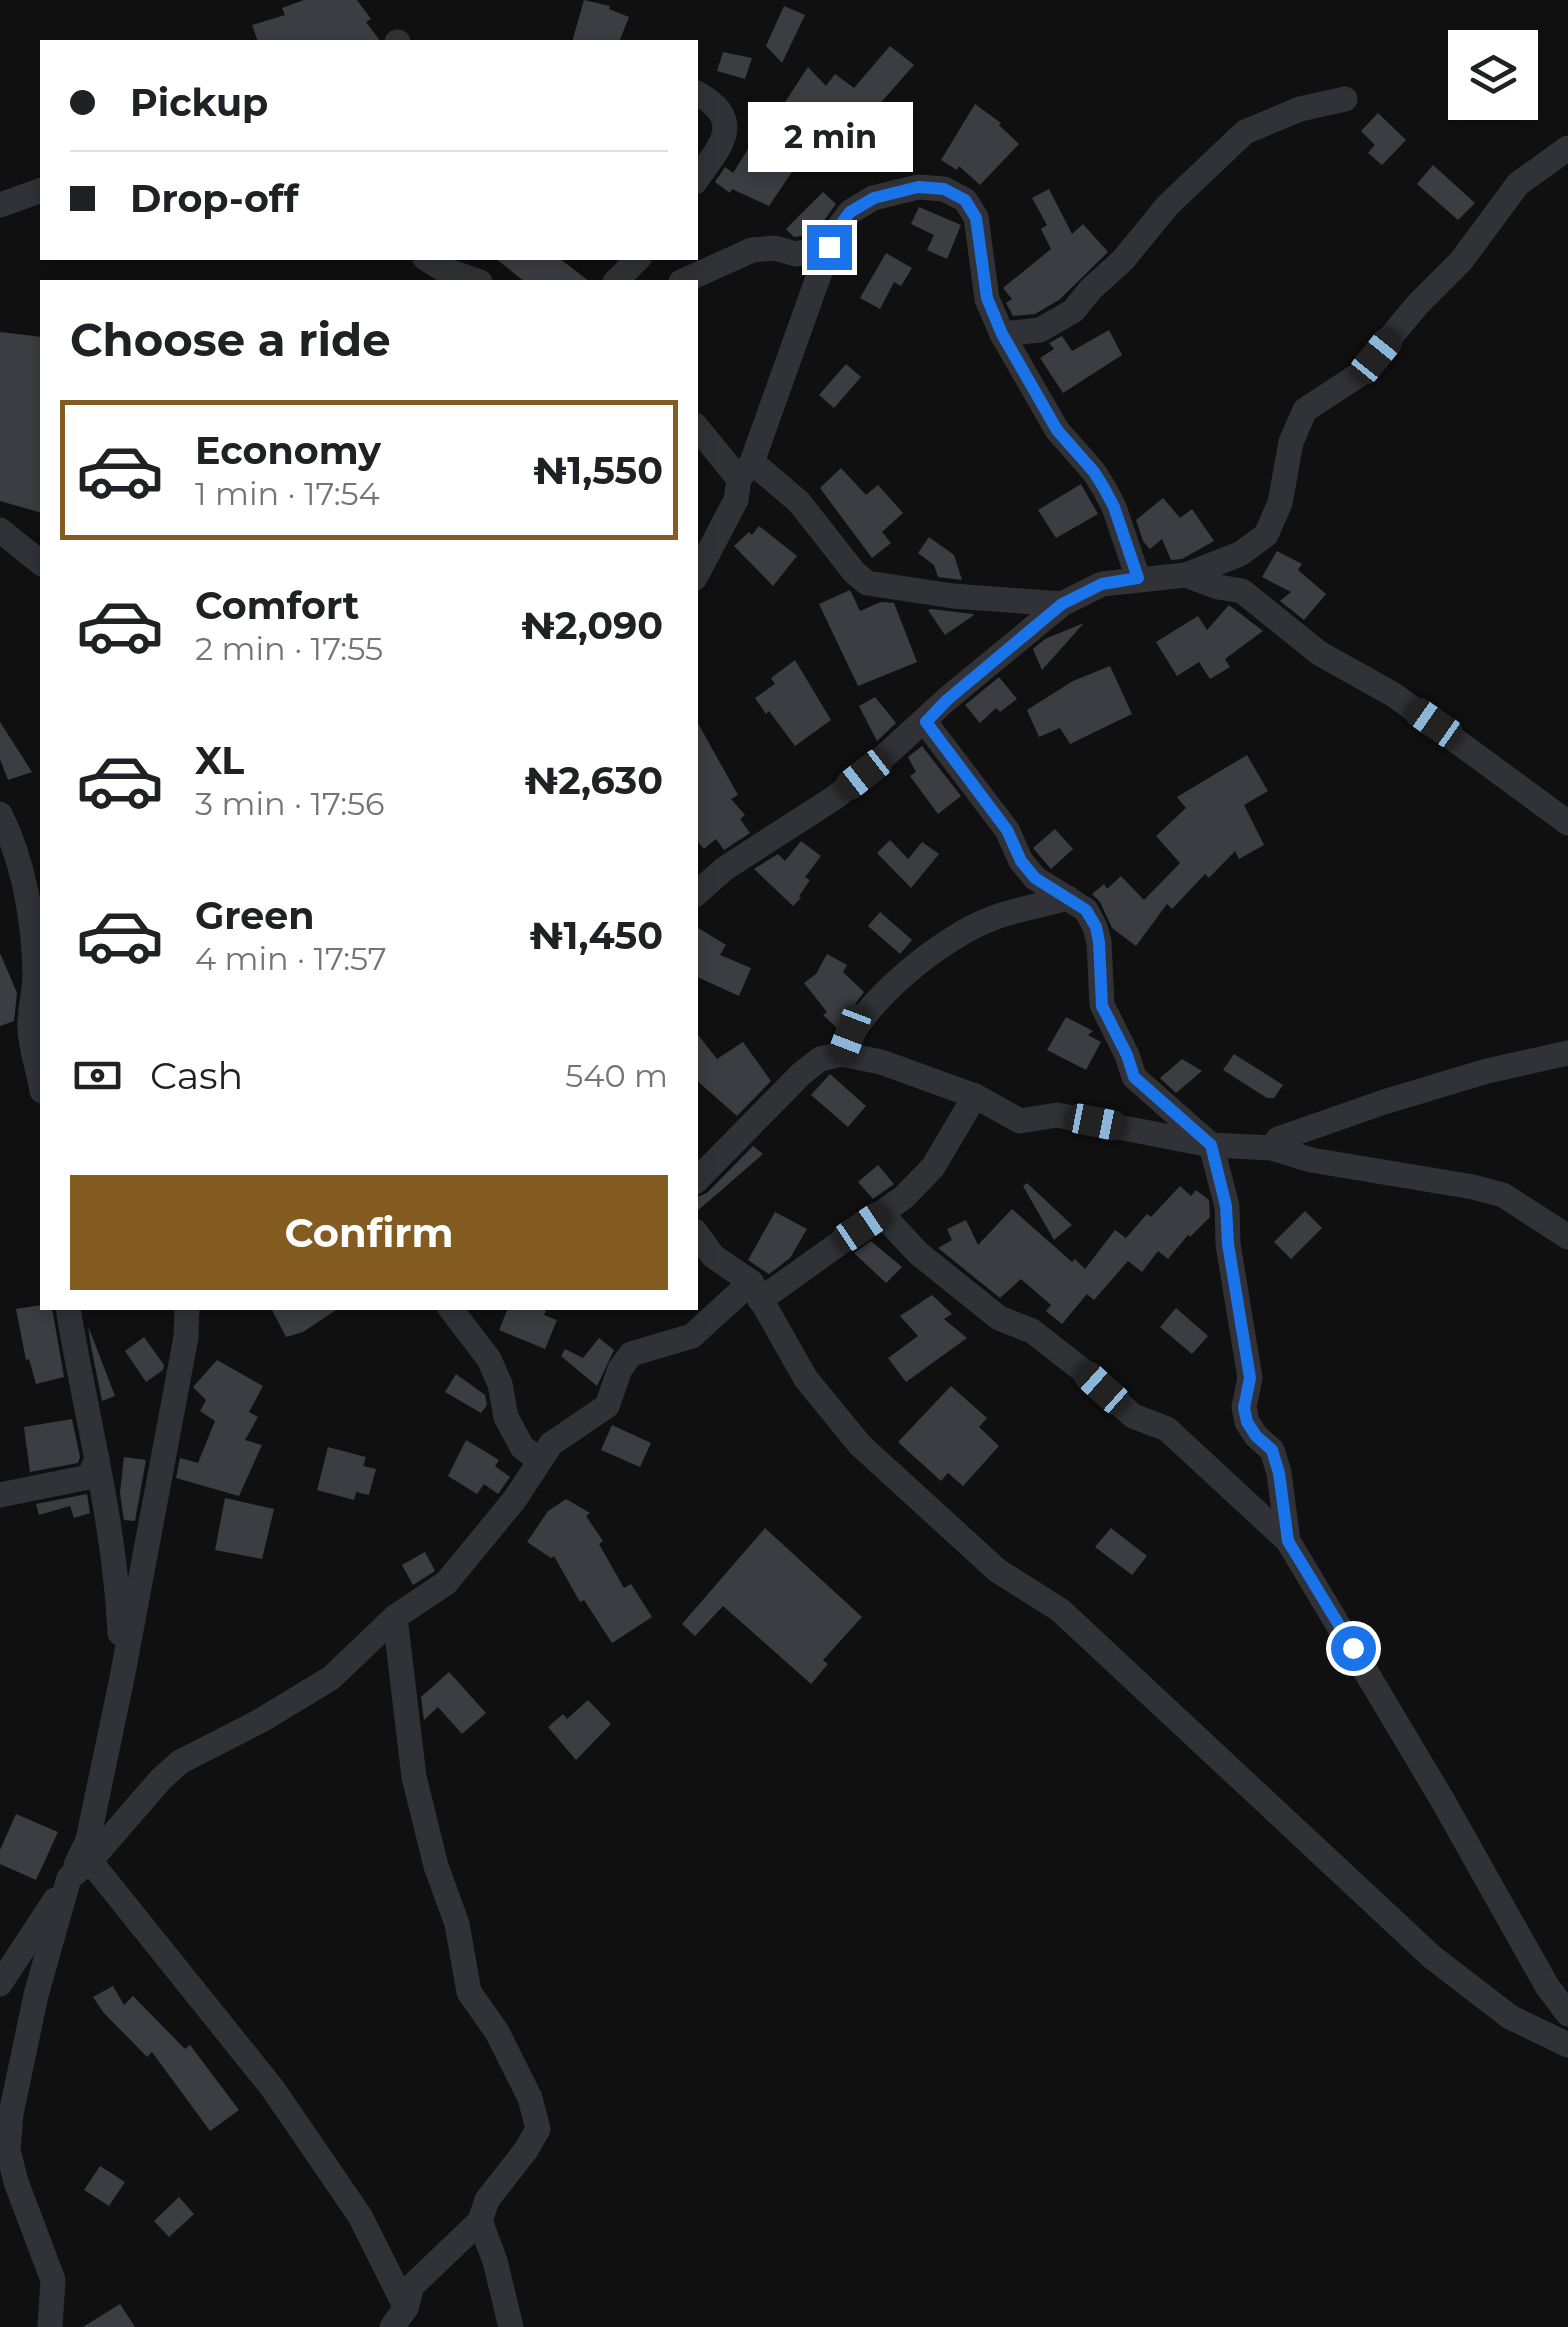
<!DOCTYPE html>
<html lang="en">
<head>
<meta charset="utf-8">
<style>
  body { margin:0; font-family:Montserrat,sans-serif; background:#f2f2f2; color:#202124; height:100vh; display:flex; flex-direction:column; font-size:38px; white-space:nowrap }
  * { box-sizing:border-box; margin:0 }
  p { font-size:32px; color:#757577 }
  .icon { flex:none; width:55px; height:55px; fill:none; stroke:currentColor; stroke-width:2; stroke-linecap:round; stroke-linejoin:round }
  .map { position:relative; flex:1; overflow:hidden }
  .sheet { position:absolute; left:40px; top:280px; width:658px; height:1030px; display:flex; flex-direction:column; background:#fff; border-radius:0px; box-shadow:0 5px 15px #0003 }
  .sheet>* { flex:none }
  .banner { position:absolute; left:40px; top:40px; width:658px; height:220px; border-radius:0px; box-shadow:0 5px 15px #0003; display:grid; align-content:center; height:220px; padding:0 30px; background:#fff }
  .tools { position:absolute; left:1448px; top:30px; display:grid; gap:20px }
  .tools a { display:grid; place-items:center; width:90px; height:90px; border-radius:0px; background:#fff; box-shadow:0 5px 15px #0003; font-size:50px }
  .end { position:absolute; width:45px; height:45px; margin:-22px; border:12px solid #1a73e8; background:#fff; box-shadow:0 0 0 5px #fff }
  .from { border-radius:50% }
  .bubble { position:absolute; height:70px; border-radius:0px; background:#fff; box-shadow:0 5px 15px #0003; font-size:32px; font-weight:700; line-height:70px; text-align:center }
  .car { position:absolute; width:30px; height:60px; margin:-30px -15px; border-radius:12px; box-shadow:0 0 8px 2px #0007; background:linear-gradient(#222 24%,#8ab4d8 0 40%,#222 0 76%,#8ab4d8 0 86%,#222 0) }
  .banner b { display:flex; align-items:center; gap:35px; height:95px; font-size:38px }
  .banner b+b { border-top:2px solid #e0e0e0 }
  .banner i { width:25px; height:25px; background:#202124 }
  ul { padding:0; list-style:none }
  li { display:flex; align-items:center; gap:30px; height:140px; margin:0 20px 15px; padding:0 10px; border:5px solid transparent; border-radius:0px }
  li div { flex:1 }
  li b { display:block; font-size:38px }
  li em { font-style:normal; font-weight:700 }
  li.active { border-color:#845b20 }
  li>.icon { width:90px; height:90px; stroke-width:1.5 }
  h2 { padding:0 30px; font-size:45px; line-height:120px }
  .pay { display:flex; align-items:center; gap:25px; height:110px; padding:0 30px; font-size:38px }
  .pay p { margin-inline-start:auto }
  .primary-button { display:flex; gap:20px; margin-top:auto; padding:20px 30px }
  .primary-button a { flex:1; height:115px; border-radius:0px; background:#845b20; color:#fff; font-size:40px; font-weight:700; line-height:115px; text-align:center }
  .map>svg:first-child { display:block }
</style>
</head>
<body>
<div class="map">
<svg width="1568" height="2327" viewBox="0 0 1568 2327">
  <rect width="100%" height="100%" fill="#101011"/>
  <g fill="#3b3d42">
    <polygon points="304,0 357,0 371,19 366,22 381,42 258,42 252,25 285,15 282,8"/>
    <polygon points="584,0 610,6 609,9 629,17 619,42 572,42"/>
    <polygon points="784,6 805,15 782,63 766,46"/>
    <polygon points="890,46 914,65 876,108 888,117 847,167 774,119 808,67 826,86 835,74 854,88"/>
    <polygon points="723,52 752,58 745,79 717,71"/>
    <polygon points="975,104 1001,123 999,125 1019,144 980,185 959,166 957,170 941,160"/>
    <polygon points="1378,113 1406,140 1382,165 1368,153 1375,145 1361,131"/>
    <polygon points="758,133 796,166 769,206 732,189 730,193 715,182 725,167 733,173"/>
    <polygon points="1433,165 1475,203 1458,220 1417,184"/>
    <polygon points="1049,189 1072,234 1083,224 1108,252 1059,300 1035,314 1013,316 1006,303 1012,299 1003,288 1051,249 1041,229 1047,225 1032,198"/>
    <polygon points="823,192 836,204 814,234 794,237 786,229"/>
    <polygon points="919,207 961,225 947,259 927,250 934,235 911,224"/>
    <polygon points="886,253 912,268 901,286 894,282 880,309 860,298"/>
    <polygon points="495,258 559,258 590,282 525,282"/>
    <polygon points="1109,330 1122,355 1063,393 1040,358 1054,349 1049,343 1062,336 1072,351"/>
    <polygon points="0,332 42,337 42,513 0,501"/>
    <polygon points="846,364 861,377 834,408 819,395"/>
    <polygon points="841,468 866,495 878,485 903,513 882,532 891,543 872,558 820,488"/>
    <polygon points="1081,484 1098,514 1056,538 1038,510"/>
    <polygon points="1163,498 1180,518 1192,509 1214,541 1182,559 1171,560 1162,539 1150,549 1143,541 1136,520"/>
    <polygon points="759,526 797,556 773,586 734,546 749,532 752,535"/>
    <polygon points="929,537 954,555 962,580 938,577 934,565 918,553"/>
    <polygon points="1277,551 1302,564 1298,570 1326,594 1304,620 1280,601 1291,592 1262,577"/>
    <polygon points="850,590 860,611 881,602 894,603 917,662 858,686 819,604"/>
    <polygon points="1229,605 1263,631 1225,659 1230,667 1210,679 1199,662 1177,676 1156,642 1198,616 1207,630"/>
    <polygon points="931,609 973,614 974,615 945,635 928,610"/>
    <polygon points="1084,623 1042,670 1033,649 1045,639"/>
    <polygon points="795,660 831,720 795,746 769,711 766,714 755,698 775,684 771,678"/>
    <polygon points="1110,666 1132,714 1070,744 1060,728 1039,737 1027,710 1073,681"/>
    <polygon points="999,677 1017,699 1000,712 996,708 980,723 965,705"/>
    <polygon points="875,697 896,723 877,741 859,706"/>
    <polygon points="695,718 738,795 731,799 745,815 740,819 750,833 724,850 716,839 704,849 695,839"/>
    <polygon points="0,722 32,772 8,780 0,759"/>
    <polygon points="922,746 961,796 938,814 910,776 916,772 908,757"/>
    <polygon points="1247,755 1268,791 1244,805 1264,845 1239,859 1235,851 1209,878 1205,874 1172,909 1167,904 1136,946 1112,928 1100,902 1092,894 1104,884 1107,889 1121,876 1144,900 1180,863 1156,836 1186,808 1177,797"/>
    <polygon points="1055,829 1073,849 1051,869 1033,848"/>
    <polygon points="890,840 908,859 922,842 939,854 911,888 877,853"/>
    <polygon points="801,841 821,856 805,877 810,880 799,896 801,898 793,906 754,869 778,854 785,861"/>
    <polygon points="880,912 912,940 900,954 868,926"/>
    <polygon points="695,926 726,945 720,955 751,968 739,996 695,976"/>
    <polygon points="0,953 17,993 14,1021 0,1026"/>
    <polygon points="827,954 847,965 843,972 864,992 837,1028 823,1015 827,1012 804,983 816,974"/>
    <polygon points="1066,1017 1093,1031 1088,1035 1101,1042 1086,1070 1047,1050"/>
    <polygon points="695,1031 717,1059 743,1042 771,1081 737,1116 695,1079"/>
    <polygon points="1234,1054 1283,1085 1274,1098 1267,1098 1223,1070"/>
    <polygon points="1182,1059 1202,1071 1176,1093 1160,1078"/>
    <polygon points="830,1074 866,1106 848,1127 811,1095"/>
    <polygon points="753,1146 763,1154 695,1213 695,1198 707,1193"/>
    <polygon points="878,1165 894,1184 873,1199 858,1182"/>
    <polygon points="1027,1183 1072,1225 1054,1240 1023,1186"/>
    <polygon points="1180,1186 1191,1196 1196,1190 1209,1200 1210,1217 1190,1237 1188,1235 1168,1259 1158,1251 1142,1272 1128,1261 1094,1300 1087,1294 1062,1324 1046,1311 1051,1305 1021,1279 1000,1298 938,1248 952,1240 947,1229 966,1220 978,1245 1012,1209 1072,1262 1075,1259 1085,1269 1115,1230 1126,1238 1147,1214 1151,1217"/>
    <polygon points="1305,1211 1322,1228 1291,1259 1274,1242"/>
    <polygon points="775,1212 807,1229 790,1258 769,1274 748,1260"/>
    <polygon points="871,1241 902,1267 886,1283 854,1253"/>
    <polygon points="932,1295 952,1314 944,1319 967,1338 906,1382 888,1358 918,1336 900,1316"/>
    <polygon points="41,1305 52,1308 64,1377 36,1384 29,1359 26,1360 16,1309"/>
    <polygon points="271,1308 339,1308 303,1332 286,1337"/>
    <polygon points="508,1308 547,1308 544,1315 557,1320 545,1349 499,1330"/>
    <polygon points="1176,1308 1208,1336 1192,1354 1160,1327"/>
    <polygon points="88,1326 115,1396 102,1401 91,1346"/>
    <polygon points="144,1337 164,1365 163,1370 146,1382 125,1351"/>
    <polygon points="599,1338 614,1350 597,1386 561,1356 565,1349 583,1358"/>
    <polygon points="217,1360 263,1386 249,1412 258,1417 245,1440 262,1445 239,1496 176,1478 180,1458 198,1463 215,1421 200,1411 206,1400 193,1387"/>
    <polygon points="456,1374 485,1395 487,1405 481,1413 445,1392"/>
    <polygon points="951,1386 987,1418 979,1427 999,1446 963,1486 948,1473 941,1481 898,1442"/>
    <polygon points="72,1419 80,1457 78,1463 30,1472 24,1427"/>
    <polygon points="612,1425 651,1443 640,1467 601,1450"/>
    <polygon points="466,1440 499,1460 495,1466 510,1477 498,1494 484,1484 477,1494 448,1476"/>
    <polygon points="328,1447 366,1457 363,1466 376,1469 369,1495 356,1492 354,1500 317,1490"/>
    <polygon points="124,1457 146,1460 135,1521 124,1520 120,1493"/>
    <polygon points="87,1494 90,1513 74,1518 70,1506 39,1515 36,1504"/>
    <polygon points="225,1498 274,1509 262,1559 215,1550"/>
    <polygon points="566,1499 590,1513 586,1516 603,1541 599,1544 624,1588 631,1584 652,1617 612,1643 584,1600 580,1602 554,1556 551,1558 527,1542 548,1511"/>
    <polygon points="765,1528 862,1617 823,1660 828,1664 811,1684 723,1606 695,1636 682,1624"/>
    <polygon points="1111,1528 1147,1556 1132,1575 1095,1547"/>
    <polygon points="425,1552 435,1571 413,1585 402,1565"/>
    <polygon points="449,1672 486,1713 462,1734 438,1707 424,1720 421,1697"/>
    <polygon points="588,1700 611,1724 576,1760 548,1727 563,1714 567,1719"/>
    <polygon points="16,1814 58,1832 36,1880 0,1864 0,1850"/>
    <polygon points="113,1986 124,2005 133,1996 185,2049 190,2045 239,2110 210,2131 152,2052 147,2057 103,2012 93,1997"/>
    <polygon points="100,2166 125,2182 109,2206 84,2190"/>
    <polygon points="179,2197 194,2214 169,2237 154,2221"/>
    <polygon points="120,2304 135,2327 83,2327"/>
  </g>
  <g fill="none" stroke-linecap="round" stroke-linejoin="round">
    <g stroke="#303237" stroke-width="25">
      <polyline points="397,42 398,42"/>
      <path d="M695 92C749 121 718 148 695 182"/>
      <polyline points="0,205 42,190"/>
      <polyline points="425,258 443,269 480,282"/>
      <polyline points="615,282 639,258"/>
      <polyline points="681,282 752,250 775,248 796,254 829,247 835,232 850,212 873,198 918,187 944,189 965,200 976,217 987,299 1002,334 1057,430 1094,472 1104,488 1114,507 1138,578"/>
      <polyline points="1002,334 1040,330 1073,311 1091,289 1123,260 1168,205 1245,132 1300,109 1345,99"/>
      <polyline points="695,425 739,479"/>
      <polyline points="752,462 799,502 854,572 867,583 953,596 1062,604"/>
      <polyline points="0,530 42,564"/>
      <polyline points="1186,575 1218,587 1242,591 1319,653 1394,695 1568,823"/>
      <polyline points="695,578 736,500 739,479 752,462 829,247"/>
      <polyline points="925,722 1007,830 1021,861 1035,878 1086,910 1095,927 1099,942 1102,1005 1127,1055 1134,1077 1211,1145 1227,1206 1228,1244 1250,1378 1244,1407 1247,1422 1256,1436 1272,1450 1279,1473 1288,1541"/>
      <path d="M0 814C24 862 34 921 35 974 35 993 29 1010 30 1029 31 1050 39 1070 42 1091"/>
      <polyline points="695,895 724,869 834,798 864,775 947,699 1062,604 1102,584 1186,575 1240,554 1266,535 1280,503 1291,442 1305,410 1360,374 1418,304 1461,261 1518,184 1568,148"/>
      <path d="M842 1054C861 1002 942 937 993 918 1017 909 1043 905 1068 898"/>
      <polyline points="1272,1148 1278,1139 1384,1102 1487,1071 1568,1053"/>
      <polyline points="695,1182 801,1074 820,1059 842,1054 881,1062 975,1096 1020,1121 1057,1115 1211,1145 1272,1148 1311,1160 1473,1187 1503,1195 1568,1237"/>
      <polyline points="882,1214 918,1253 999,1318 1032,1331 1086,1373 1133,1416 1167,1429 1288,1541 1443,1801 1547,1986 1568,2014"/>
      <polyline points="695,1231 713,1256 751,1282 806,1379 860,1445 998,1571 1060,1610 1432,1957 1510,2017 1568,2045"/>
      <polyline points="760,1300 904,1197 933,1167 975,1096"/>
      <path d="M68 1308C86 1417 115 1522 120 1633"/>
      <polyline points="450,1308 489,1359 500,1384 506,1417 522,1447 539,1460"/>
      <polyline points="0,1495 89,1477 97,1459"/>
      <polyline points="90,1861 273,2089 360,2216 406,2308"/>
      <polyline points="76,1865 88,1840 122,1678 186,1337 187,1308"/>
      <polyline points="0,1984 55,1900"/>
      <polyline points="480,2221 495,2261 511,2327"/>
      <polyline points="50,2327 53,2280 16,2182 8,2150 11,2114 36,1995 69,1878 90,1861 161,1779 180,1762 260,1721 331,1678 395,1617 446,1583 515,1499 551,1444 607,1406 620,1369 631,1354 692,1336 751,1282"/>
      <polyline points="392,2327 406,2308 412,2286 480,2221 487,2200 526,2150 538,2129 530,2098 497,2032 469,1992 457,1924 436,1866 414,1777 395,1617"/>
    </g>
  </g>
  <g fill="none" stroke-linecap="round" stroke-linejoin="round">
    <polyline stroke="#1a73e8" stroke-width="12" points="829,247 835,232 850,212 874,198 918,187 944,189 965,200 976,218 987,298 1002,334 1057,430 1094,472 1104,488 1114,507 1138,578 1102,584 1062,604 947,700 926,722 1007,830 1021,861 1035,878 1086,910 1096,927 1099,942 1102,1006 1127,1055 1134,1077 1211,1145 1226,1206 1228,1244 1250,1378 1244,1408 1247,1422 1256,1436 1272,1450 1279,1473 1288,1541 1353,1648"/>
  </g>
</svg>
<div class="tools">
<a><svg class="icon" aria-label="layers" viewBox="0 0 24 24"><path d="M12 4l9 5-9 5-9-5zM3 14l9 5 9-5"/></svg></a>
</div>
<i class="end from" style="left:1353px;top:1648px"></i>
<i class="end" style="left:829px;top:247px"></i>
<div class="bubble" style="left:748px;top:102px;width:165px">2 min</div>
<i class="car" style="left:1376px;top:356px;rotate:39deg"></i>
<i class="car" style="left:1434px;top:723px;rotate:305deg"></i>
<i class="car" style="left:864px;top:774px;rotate:232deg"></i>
<i class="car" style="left:850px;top:1034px;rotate:201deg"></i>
<i class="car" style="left:1096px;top:1122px;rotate:101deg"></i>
<i class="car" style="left:862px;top:1227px;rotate:56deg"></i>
<i class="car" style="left:1102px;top:1388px;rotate:312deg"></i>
<div class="banner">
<b><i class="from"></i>Pickup</b>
<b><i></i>Drop-off</b>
</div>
<section class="sheet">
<h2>Choose a ride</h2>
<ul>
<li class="active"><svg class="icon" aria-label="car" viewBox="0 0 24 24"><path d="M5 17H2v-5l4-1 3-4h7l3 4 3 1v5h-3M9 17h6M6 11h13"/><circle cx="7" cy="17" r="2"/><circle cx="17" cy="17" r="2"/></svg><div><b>Economy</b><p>1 min · 17:54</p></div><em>₦1,550</em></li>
<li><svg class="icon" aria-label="car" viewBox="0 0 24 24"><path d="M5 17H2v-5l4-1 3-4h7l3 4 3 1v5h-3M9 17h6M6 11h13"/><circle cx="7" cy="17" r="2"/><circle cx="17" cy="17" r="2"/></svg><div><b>Comfort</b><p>2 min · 17:55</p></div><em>₦2,090</em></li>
<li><svg class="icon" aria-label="car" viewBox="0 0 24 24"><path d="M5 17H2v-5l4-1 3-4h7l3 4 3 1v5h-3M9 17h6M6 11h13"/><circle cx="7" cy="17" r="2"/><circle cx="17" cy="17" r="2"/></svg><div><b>XL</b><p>3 min · 17:56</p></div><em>₦2,630</em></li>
<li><svg class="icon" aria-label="car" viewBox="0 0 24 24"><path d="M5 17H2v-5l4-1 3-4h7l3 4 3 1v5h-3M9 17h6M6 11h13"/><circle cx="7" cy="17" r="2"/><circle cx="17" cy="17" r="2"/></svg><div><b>Green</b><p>4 min · 17:57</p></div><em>₦1,450</em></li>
</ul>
<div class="pay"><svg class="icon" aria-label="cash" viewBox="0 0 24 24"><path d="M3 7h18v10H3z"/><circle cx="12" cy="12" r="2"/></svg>Cash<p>540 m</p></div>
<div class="primary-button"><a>Confirm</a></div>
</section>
</div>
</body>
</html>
